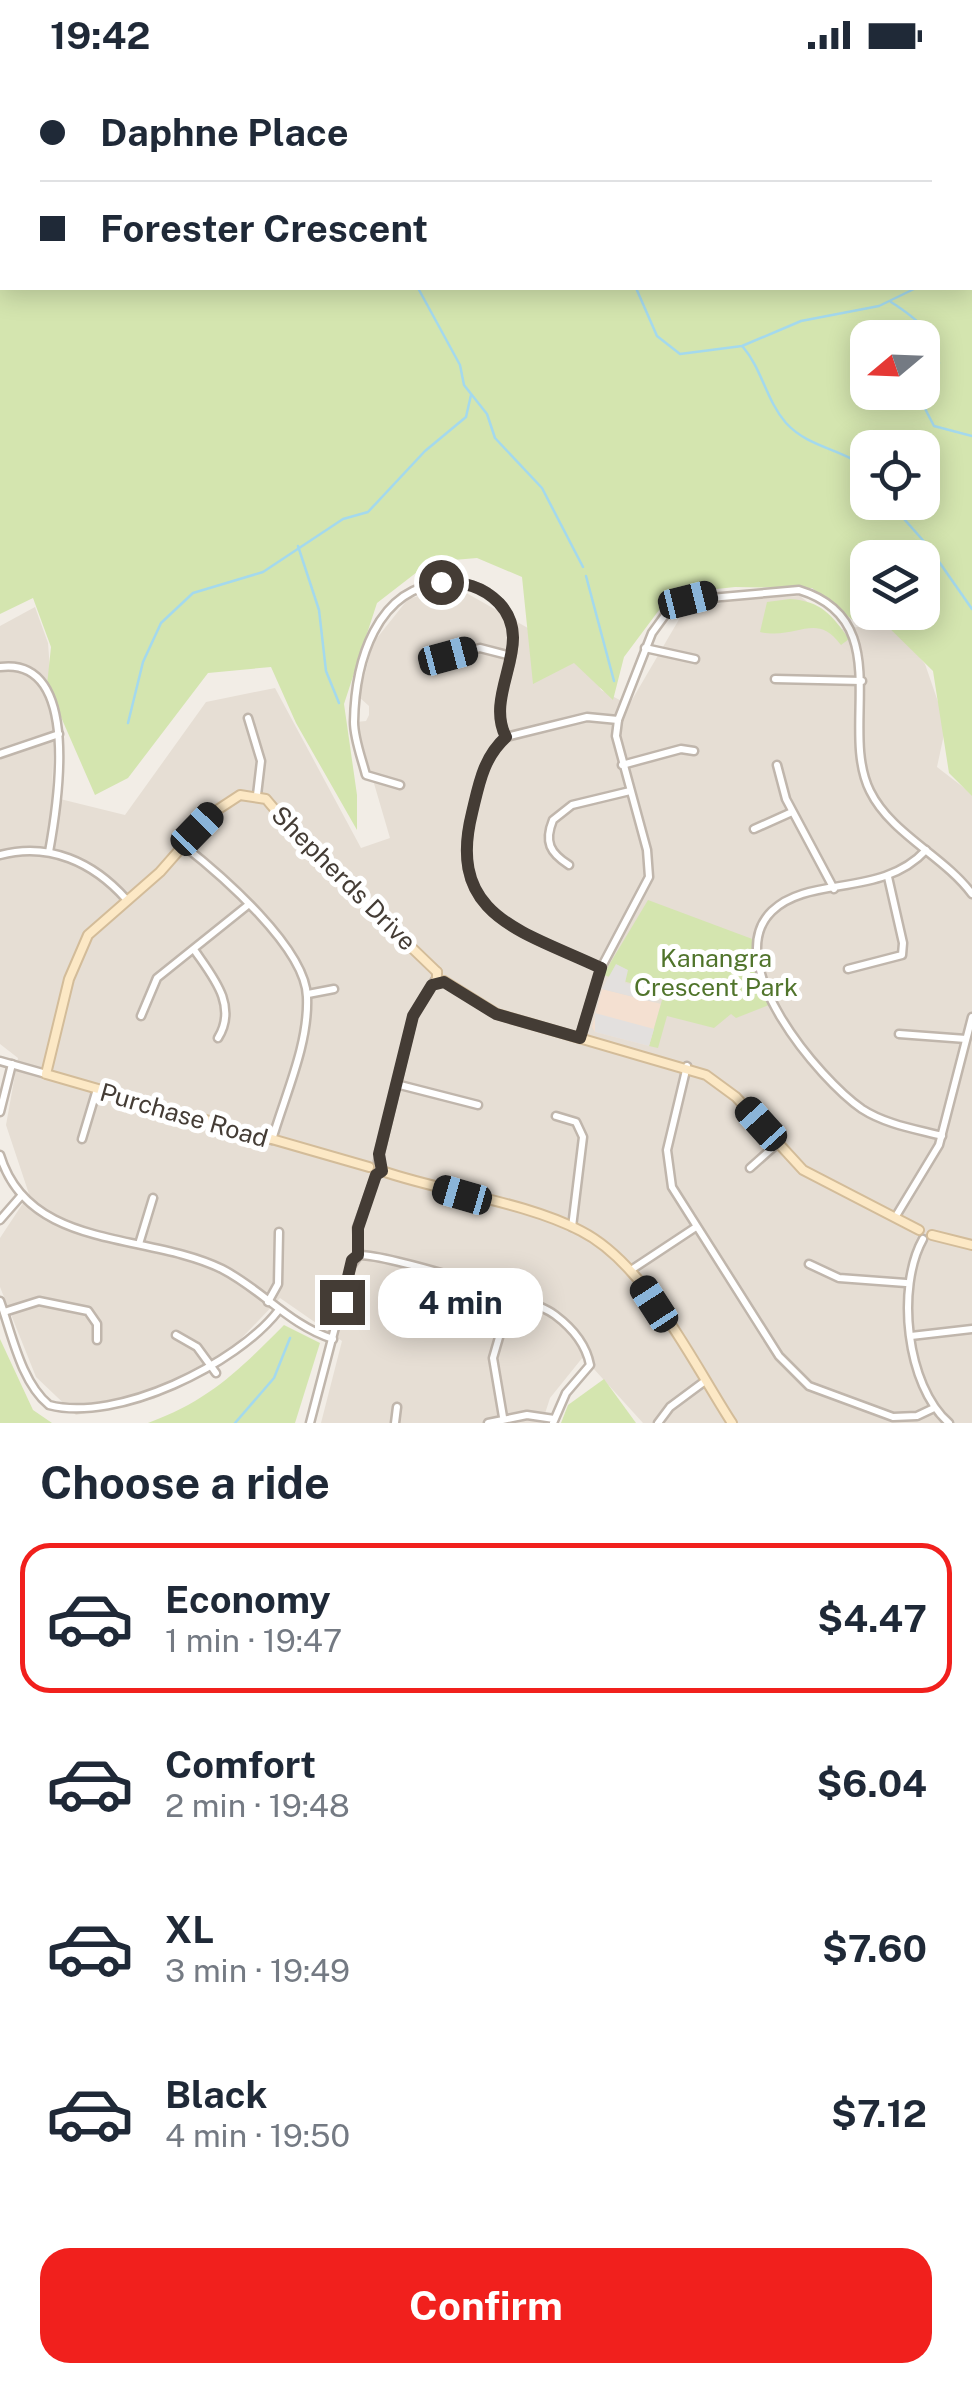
<!DOCTYPE html>
<html lang="en">
<head>
<meta charset="utf-8">
<style>
  body { margin:0; font-family:"Public Sans",sans-serif; background:#f6f6f7; color:#1f2937; height:100vh; display:flex; flex-direction:column; font-size:38px; white-space:nowrap }
  * { box-sizing:border-box; margin:0 }
  p { font-size:32px; color:#747a83 }
  .icon { flex:none; width:55px; height:55px; fill:none; stroke:currentColor; stroke-width:2; stroke-linecap:round; stroke-linejoin:round }
  .map { position:relative; height:1353px; overflow:hidden }
  .panel { display:flex; flex-direction:column; background:#fff; flex:1 }
  .panel>* { flex:none }
  .banner { position:absolute; left:0px; top:0px; width:972px; height:220px; box-shadow:0 5px 25px #0003; display:grid; align-content:center; height:220px; padding:0 40px; background:#fff }
  .needle { width:65px; rotate:251deg }
  .fabs { position:absolute; left:850px; top:250px; display:grid; gap:20px }
  .fabs a { display:grid; place-items:center; width:90px; height:90px; border-radius:20px; background:#fff; box-shadow:0 5px 25px #0003; font-size:50px }
  .end { position:absolute; width:45px; height:45px; margin:-22px; border:12px solid #443c35; background:#fff; box-shadow:0 0 0 5px #fff }
  .from { border-radius:50% }
  .bubble { position:absolute; height:70px; border-radius:30px; background:#fff; box-shadow:0 5px 25px #0003; font-size:32px; font-weight:700; line-height:70px; text-align:center }
  .car { position:absolute; width:30px; height:60px; margin:-30px -15px; border-radius:12px; box-shadow:0 0 8px 2px #0007; background:linear-gradient(#222 24%,#8ab4d8 0 40%,#222 0 76%,#8ab4d8 0 86%,#222 0) }
  .banner b { display:flex; align-items:center; gap:35px; height:95px; font-size:38px }
  .banner b+b { border-top:2px solid #e0e1e3 }
  .banner i { width:25px; height:25px; background:#1f2937 }
  ul { padding:0; list-style:none }
  li { display:flex; align-items:center; gap:30px; height:150px; margin:0 20px 15px; padding:0 20px; border:5px solid transparent; border-radius:30px }
  li div { flex:1 }
  li b { display:block; font-size:38px }
  li em { font-style:normal; font-weight:700 }
  li.active { border-color:#f1201d }
  li>.icon { width:90px; height:90px; stroke-width:1.5 }
  h2 { padding:0 40px; font-size:45px; line-height:120px }
  .cta { display:flex; gap:20px; margin-top:auto; padding:20px 40px }
  .cta a { flex:1; height:115px; border-radius:30px; background:#f1201d; color:#fff; font-size:40px; font-weight:700; line-height:115px; text-align:center }
  .status { display:flex; justify-content:space-between; align-items:center; height:70px; padding:0 50px; background:#fff; direction:ltr }
  .status svg { height:28px; fill:currentColor }
  .map>svg:first-child { display:block }
</style>
</head>
<body>
<div class="status"><b>19:42</b><svg viewBox="0 0 49 12"><path d="M0 12V9h3v3zM5 12V6h3v6zM10 12V3h3v9zM15 12V0h3v12zM26 1h20v11H26zM47 4h2v5h-2z"/></svg></div>
<div class="map">
<svg width="972" height="1353" viewBox="0 0 972 1353">
  <rect width="100%" height="100%" fill="#f2ede6"/>
  <polygon fill="#e6ded4" points="454,516 588,592 601,620 629,635 681,546 733,529 800,526 841,559 893,553 925,594 946,655 937,697 972,724 972,1353 643,1353 583,1287 550,1328 542,1353 321,1353 342,1271 280,1228 237,1273 154,1329 76,1345 36,1307 0,1217 0,1168 29,1124 6,1055 18,988 0,974 0,556 35,537 48,573 54,654 52,727 125,745 206,632 275,618 361,778 390,768 356,652 366,651 369,645 369,636 359,627 373,573 408,529"/>
  <polygon fill="#f4e0d1" points="602,919 661,934 649,976 595,962 592,957"/>
  <g fill="#d4e5af" fill-rule="evenodd">
    <path d="M0 0H972V726L949 703 933 601 874 543 859 555 812 518 735 517 671 524 624 587 613 630 574 593 533 614 522 507 477 488 430 492 377 533 344 634 357 725V760L296 653 271 597 208 603 128 708 95 725 47 615 51 577 33 528 0 544ZM2 2H970V218H2ZM868 268H922V322H868ZM868 378H922V432H868ZM868 488H922V542H868Z"/>
    <path d="M790 529C821 531 832 545 849 569L841 575C816 541 798 570 760 562L767 532Z"/>
    <polygon points="648,830 755,870 769,935 736,948 731,944 714,958 667,946 658,978 649,976 664,923 603,905"/>
    <path d="M284 1255 320 1273 295 1353H148C210 1330 238 1301 284 1255Z"/>
    <polygon points="0,1269 33,1340 52,1353 0,1353"/>
    <polygon points="604,1309 636,1353 561,1353 568,1335"/>
  </g>
  <g fill="#e3e0de">
    <polygon points="616,894 628,900 625,913 657,921 654,932 602,919"/>
    <polygon points="595,943 654,959 649,976 595,962"/>
  </g>
  <g fill="none" stroke-linecap="round" stroke-linejoin="round">
    <g stroke="#a4d9ed" stroke-width="2.5">
      <polyline points="516,2 517,0"/>
      <polyline points="0,27 2,28"/>
      <polyline points="970,158 972,156"/>
      <polyline points="418,218 460,295 464,315 487,344 495,368 542,418 583,497"/>
      <polyline points="636,218 657,266 680,284 742,276 801,251 879,236 916,218"/>
      <path d="M891 232C919 250 931 260 939 293L921 331 934 356 972 366"/>
      <path d="M743 277C762 299 766 330 786 353 810 379 843 378 868 400"/>
      <polyline points="889,432 928,476 972,539"/>
      <polyline points="298,476 319,540 326,601 339,633"/>
      <polyline points="586,506 614,611"/>
      <polyline points="128,653 143,592 161,553 193,523 263,502 343,449 368,442 425,381 466,347 471,325"/>
      <polyline points="235,1353 274,1308 290,1268"/>
    </g>
    <g stroke="#c0b6ac" stroke-width="11">
      <g id="minor">
        <polyline points="645,578 695,589"/>
        <polyline points="447,586 480,578 511,586"/>
        <path d="M0 597C83 586 57 738 49 782"/>
        <polyline points="775,609 862,611"/>
        <polyline points="248,648 261,691 257,725"/>
        <polyline points="0,684 59,664"/>
        <polyline points="622,695 681,679 694,681"/>
        <polyline points="777,695 786,729 834,819"/>
        <path d="M400 715 366 705C362 689 354 669 354 652 355 594 375 516 446 513 467 512 487 518 501 535 536 575 483 624 506 667"/>
        <polyline points="754,759 792,742"/>
        <path d="M183 775C220 804 306 878 307 927 309 974 285 1025 272 1070"/>
        <path d="M926 780C882 828 809 805 772 841 719 892 820 1010 862 1039 885 1054 915 1059 942 1066"/>
        <path d="M0 785C49 772 93 792 126 829"/>
        <path d="M569 795C550 783 544 772 553 750L572 735 630 721"/>
        <path d="M195 881C213 907 238 936 218 968"/>
        <path d="M601 898C523 861 445 847 472 743 479 714 483 688 506 667L587 647 618 650"/>
        <polyline points="848,899 902,885 903,873 888,807"/>
        <polyline points="308,924 334,919"/>
        <polyline points="141,946 157,908 248,835"/>
        <polyline points="899,964 966,969"/>
        <path d="M580 967 601 898 649 807 647 780 616 666 618 650 652 563 668 541 688 530 799 520C898 550 838 657 870 721 891 764 944 786 972 824"/>
        <polyline points="0,991 46,1004"/>
        <polyline points="687,996 667,1080 672,1117 779,1286 809,1316 893,1347 917,1346 934,1338"/>
        <polyline points="396,1014 478,1035"/>
        <polyline points="0,1042 12,994"/>
        <polyline points="556,1046 576,1052 583,1067 572,1157"/>
        <polyline points="82,1069 97,1019"/>
        <path d="M0 1085C29 1181 147 1162 222 1199 263 1220 289 1255 333 1269"/>
        <polyline points="378,1091 413,946 435,910"/>
        <polyline points="750,1098 778,1073"/>
        <polyline points="896,1146 939,1075 972,947"/>
        <polyline points="0,1150 21,1126"/>
        <path d="M923 1169C896 1217 906 1316 949 1353"/>
        <polyline points="139,1174 153,1128"/>
        <path d="M359 1185C386 1184 533 1228 555 1245 571 1257 586 1274 590 1295L566 1323 553 1353"/>
        <polyline points="809,1194 839,1208 906,1213"/>
        <polyline points="631,1200 696,1157"/>
        <path d="M0 1231C12 1264 21 1312 49 1335 117 1353 237 1294 278 1241"/>
        <polyline points="268,1232 278,1214 279,1162"/>
        <polyline points="4,1242 39,1231 88,1241 97,1254 97,1270"/>
        <polyline points="428,1257 426,1239 436,1204"/>
        <polyline points="176,1265 197,1277 216,1303"/>
        <polyline points="911,1266 972,1259"/>
        <polyline points="503,1347 493,1288 511,1226"/>
        <polyline points="310,1353 351,1196 359,1185 357,1158 376,1105"/>
        <polyline points="395,1353 397,1337"/>
        <polyline points="488,1353 527,1345 554,1349"/>
        <polyline points="658,1353 670,1337 705,1311"/>
      </g>
    </g>
    <g stroke="#d3bc99" stroke-width="12">
      <g id="secondary">
        <polyline points="437,902 437,912 444,911 497,944 706,1005 736,1027 803,1100 919,1160"/>
        <polyline points="369,1097 46,1004 69,909 88,865 160,802 211,744 240,725 266,729 304,774 437,902"/>
        <path d="M382 1101C443 1122 526 1132 581 1161 646 1194 693 1293 732 1353"/>
        <polyline points="932,1165 972,1175"/>
      </g>
    </g>
    <use href="#minor" stroke="#fff" stroke-width="6"/>
    <use href="#secondary" stroke="#fce8c5" stroke-width="8"/>
  </g>
  <g fill="none" stroke-linecap="round" stroke-linejoin="round">
    <path stroke="#443c35" stroke-width="12" d="M342 1232 352 1190 358 1185V1158L376 1105 382 1101 379 1084 413 946 432 915 444 912 496 944 580 968 601 898C523 861 446 847 472 743 479 714 483 688 506 667 483 623 537 573 499 533 482 516 464 512 441 512"/>
  </g>
  <g text-anchor="middle" stroke-width="10" stroke-linejoin="round" paint-order="stroke">
    <g font-size="25" fill="#443c35" stroke="#fff">
      <text transform="translate(344 808) rotate(45)" y="9">Shepherds Drive</text>
      <text transform="translate(184 1045) rotate(16)" y="9">Purchase Road</text>
    </g>
    <g font-size="25" fill="#50742b" stroke="#fff">
      <text x="716" y="897">Kanangra<tspan x="716" dy="29">Crescent Park</tspan></text>
    </g>
  </g>
</svg>
<div class="fabs">
<a><svg class="needle" viewBox="-14 -14 28 28"><path d="M0-13l5 13h-10z" fill="#e53935"/><path d="M0 13l5-13h-10z" fill="#747a83"/></svg></a>
<a><svg class="icon" aria-label="locate" viewBox="0 0 24 24"><circle cx="12" cy="12" r="6"/><path d="M12 2v4M12 18v4M2 12h4M18 12h4"/></svg></a>
<a><svg class="icon" aria-label="layers" viewBox="0 0 24 24"><path d="M12 4l9 5-9 5-9-5zM3 14l9 5 9-5"/></svg></a>
</div>
<i class="end from" style="left:441px;top:512px"></i>
<i class="end" style="left:342px;top:1232px"></i>
<div class="bubble" style="left:378px;top:1198px;width:165px">4 min</div>
<i class="car" style="left:688px;top:530px;rotate:76deg"></i>
<i class="car" style="left:448px;top:586px;rotate:75deg"></i>
<i class="car" style="left:197px;top:759px;rotate:44deg"></i>
<i class="car" style="left:761px;top:1054px;rotate:318deg"></i>
<i class="car" style="left:462px;top:1125px;rotate:286deg"></i>
<i class="car" style="left:654px;top:1234px;rotate:327deg"></i>
<div class="banner">
<b><i class="from"></i>Daphne Place</b>
<b><i></i>Forester Crescent</b>
</div>
</div>
<section class="panel">
<h2>Choose a ride</h2>
<ul>
<li class="active"><svg class="icon" aria-label="car" viewBox="0 0 24 24"><path d="M5 17H2v-5l4-1 3-4h7l3 4 3 1v5h-3M9 17h6M6 11h13"/><circle cx="7" cy="17" r="2"/><circle cx="17" cy="17" r="2"/></svg><div><b>Economy</b><p>1 min · 19:47</p></div><em>$4.47</em></li>
<li><svg class="icon" aria-label="car" viewBox="0 0 24 24"><path d="M5 17H2v-5l4-1 3-4h7l3 4 3 1v5h-3M9 17h6M6 11h13"/><circle cx="7" cy="17" r="2"/><circle cx="17" cy="17" r="2"/></svg><div><b>Comfort</b><p>2 min · 19:48</p></div><em>$6.04</em></li>
<li><svg class="icon" aria-label="car" viewBox="0 0 24 24"><path d="M5 17H2v-5l4-1 3-4h7l3 4 3 1v5h-3M9 17h6M6 11h13"/><circle cx="7" cy="17" r="2"/><circle cx="17" cy="17" r="2"/></svg><div><b>XL</b><p>3 min · 19:49</p></div><em>$7.60</em></li>
<li><svg class="icon" aria-label="car" viewBox="0 0 24 24"><path d="M5 17H2v-5l4-1 3-4h7l3 4 3 1v5h-3M9 17h6M6 11h13"/><circle cx="7" cy="17" r="2"/><circle cx="17" cy="17" r="2"/></svg><div><b>Black</b><p>4 min · 19:50</p></div><em>$7.12</em></li>
</ul>
<div class="cta"><a>Confirm</a></div>
</section>
</body>
</html>
